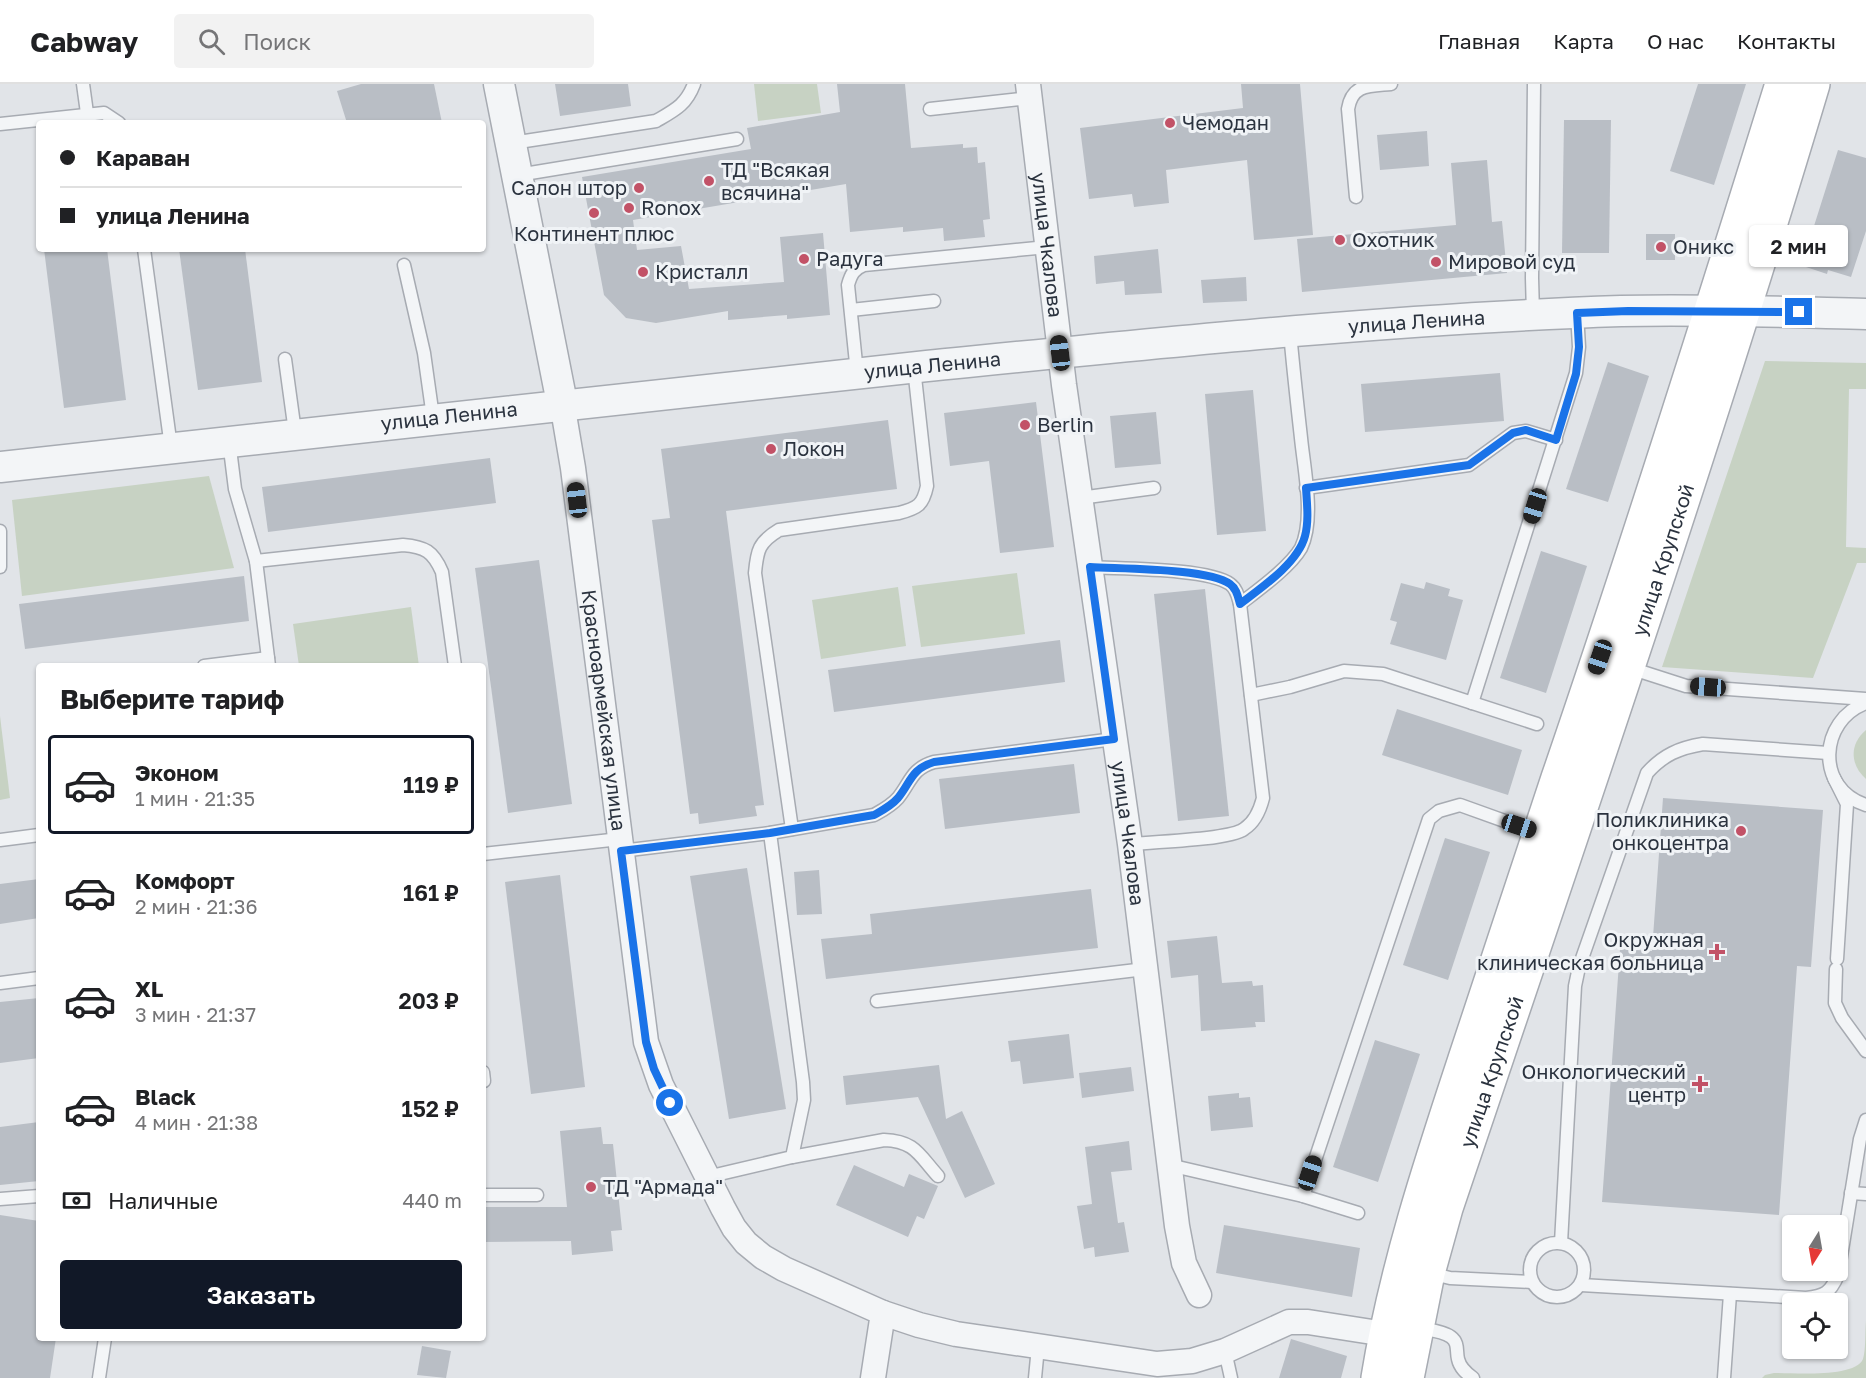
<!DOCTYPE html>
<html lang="ru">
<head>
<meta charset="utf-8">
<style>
  body { margin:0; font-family:"Golos Text",sans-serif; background:#f2f2f2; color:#202124; height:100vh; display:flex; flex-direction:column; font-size:22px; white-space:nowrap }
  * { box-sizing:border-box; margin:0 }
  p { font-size:20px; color:#757577 }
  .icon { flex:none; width:33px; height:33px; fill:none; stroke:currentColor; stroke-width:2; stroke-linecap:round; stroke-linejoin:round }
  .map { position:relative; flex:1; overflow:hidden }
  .panel { position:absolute; left:36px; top:579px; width:450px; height:678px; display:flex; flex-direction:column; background:#fff; border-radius:6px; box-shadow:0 2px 4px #0004 }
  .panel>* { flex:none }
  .guide { position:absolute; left:36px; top:36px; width:450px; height:132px; border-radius:6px; box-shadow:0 2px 4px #0004; display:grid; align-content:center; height:132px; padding:0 24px; background:#fff }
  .needle { width:39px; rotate:191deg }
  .controls { position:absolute; left:1782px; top:1131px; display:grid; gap:12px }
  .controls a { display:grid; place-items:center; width:66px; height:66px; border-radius:6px; background:#fff; box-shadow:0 2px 4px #0004; font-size:30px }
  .end { position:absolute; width:27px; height:27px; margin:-14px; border:8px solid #1a73e8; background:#fff; box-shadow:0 0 0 3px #fff }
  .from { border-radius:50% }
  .bubble { position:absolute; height:42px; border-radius:6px; background:#fff; box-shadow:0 2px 4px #0004; font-size:20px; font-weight:600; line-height:42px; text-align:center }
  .car { position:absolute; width:18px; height:36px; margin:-18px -9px; border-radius:8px; box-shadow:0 0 4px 2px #0007; background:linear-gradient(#222 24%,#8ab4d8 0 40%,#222 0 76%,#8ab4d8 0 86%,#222 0) }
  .guide b { display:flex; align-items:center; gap:21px; height:57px; font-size:22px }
  .guide b+b { border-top:2px solid #e0e0e0 }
  .guide i { width:15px; height:15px; background:#202124 }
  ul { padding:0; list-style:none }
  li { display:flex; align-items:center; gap:18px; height:99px; margin:0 12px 9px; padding:0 12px; border:3px solid transparent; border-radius:6px }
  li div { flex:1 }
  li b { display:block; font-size:22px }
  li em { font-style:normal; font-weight:600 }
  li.active { border-color:#111827 }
  li>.icon { width:54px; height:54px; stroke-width:1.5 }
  h2 { padding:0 24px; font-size:27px; line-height:72px }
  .pay { display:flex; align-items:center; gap:15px; height:66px; padding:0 24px; font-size:22px }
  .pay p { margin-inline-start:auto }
  .action { display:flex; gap:12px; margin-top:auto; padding:12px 24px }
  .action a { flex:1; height:69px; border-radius:6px; background:#111827; color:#fff; font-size:24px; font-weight:600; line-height:69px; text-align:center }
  header { display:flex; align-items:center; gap:36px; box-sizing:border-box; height:84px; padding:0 30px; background:#fff; border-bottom:2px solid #e0e0e0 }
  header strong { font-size:28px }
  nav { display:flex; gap:33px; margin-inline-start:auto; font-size:21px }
  .search { width:420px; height:54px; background:#f2f2f2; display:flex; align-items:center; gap:15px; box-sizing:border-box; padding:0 21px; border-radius:6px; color:#757577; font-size:22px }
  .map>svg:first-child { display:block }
</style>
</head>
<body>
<header>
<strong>Cabway</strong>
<div class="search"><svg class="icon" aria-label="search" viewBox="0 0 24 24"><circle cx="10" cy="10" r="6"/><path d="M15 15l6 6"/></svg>Поиск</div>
<nav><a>Главная</a><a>Карта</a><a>О нас</a><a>Контакты</a></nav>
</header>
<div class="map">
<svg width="1866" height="1294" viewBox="0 0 1866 1294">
  <rect width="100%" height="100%" fill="#e1e4e8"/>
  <g fill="#c7d2c3">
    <polygon points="754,0 817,0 821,29 758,37"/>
    <polygon points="1765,277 1866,279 1866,305 1849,305 1846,463 1866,464 1866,479 1857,479 1813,594 1662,583"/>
    <polygon points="209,392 234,484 22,512 12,416"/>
    <polygon points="1017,489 1025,550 921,563 912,502"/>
    <polygon points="898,503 906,562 821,575 812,516"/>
    <polygon points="411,523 419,582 299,582 293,540"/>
    <polygon points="0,632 10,714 0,716"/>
    <path d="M1866 646V695C1850 681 1849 660 1866 646Z"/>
    <path d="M1866 1237V1294H1762L1765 1291 1774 1289C1794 1289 1855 1294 1863 1275 1866 1265 1865 1248 1866 1237Z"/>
  </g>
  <g fill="#b9bec5">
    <polygon points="361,0 434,0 442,39 347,39 337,7"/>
    <polygon points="555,0 628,0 631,22 560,32"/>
    <polygon points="837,0 905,0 911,64 963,60 963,64 977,63 978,79 985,78 990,135 983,136 985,153 944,157 943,144 903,148 903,143 850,148 846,100 633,136 637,166 681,162 689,205 784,198 780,153 823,149 830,231 787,235 787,231 728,236 728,227 656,239 626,234 604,211 582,93 751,65 747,44 840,28"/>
    <polygon points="1241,0 1300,0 1313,151 1254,156 1247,76 1166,86 1169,119 1134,123 1132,110 1089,115 1080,44 1243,24"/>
    <polygon points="1698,0 1746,0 1714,101 1670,87"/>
    <polygon points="1564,36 1611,36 1609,169 1562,169"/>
    <polygon points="1427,47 1429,82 1380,86 1377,51"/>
    <polygon points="1838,66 1866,74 1866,147 1851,193 1828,186 1827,190 1797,180 1809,141 1814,142"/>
    <polygon points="1487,76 1492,138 1502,137 1507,189 1302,208 1297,155 1456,141 1451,79"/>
    <rect x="1646" y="150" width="29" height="26"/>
    <polygon points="44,165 107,165 126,316 64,324"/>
    <polygon points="179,165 245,165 262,298 198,306"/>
    <polygon points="1158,165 1162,209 1125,211 1124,197 1096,200 1094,172"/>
    <polygon points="1246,193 1247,217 1203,219 1201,196"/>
    <polygon points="1608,278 1649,292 1608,418 1566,405"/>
    <polygon points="1500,289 1504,337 1365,348 1361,300"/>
    <polygon points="1253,306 1266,447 1217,451 1205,310"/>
    <polygon points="1036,318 1054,463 1000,469 989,377 950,382 944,329"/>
    <polygon points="1156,328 1161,380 1115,384 1110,332"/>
    <polygon points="888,336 897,405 726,427 764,721 755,722 757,732 699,740 698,729 690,730 652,436 670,434 661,365"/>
    <polygon points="490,374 496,419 268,448 262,403"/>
    <polygon points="1541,467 1587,482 1546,609 1500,594"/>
    <polygon points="539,476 572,720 508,729 475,484"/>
    <polygon points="244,492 249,537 25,565 19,520"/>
    <polygon points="1426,498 1450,505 1448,512 1463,516 1446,576 1390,560 1397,538 1390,536 1401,499 1424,505"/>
    <polygon points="1205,505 1229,732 1178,737 1154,510"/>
    <polygon points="1060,556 1065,598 834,628 828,586"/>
    <polygon points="1397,625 1522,666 1508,711 1382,671"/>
    <polygon points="1074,680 1080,729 945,745 939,695"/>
    <polygon points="1663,714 1823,726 1811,883 1797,882 1779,1131 1602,1118 1620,865 1652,867"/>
    <polygon points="1445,754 1490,768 1448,896 1403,881"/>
    <polygon points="747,784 786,1025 729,1035 690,792"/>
    <polygon points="819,786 822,830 797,831 794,788"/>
    <polygon points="560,791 585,1003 531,1010 505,798"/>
    <polygon points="39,795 39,834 0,840 0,800"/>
    <polygon points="1091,805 1098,864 826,895 821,855 872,850 870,830"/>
    <polygon points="1217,852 1222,899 1252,897 1253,902 1263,901 1265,938 1255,938 1256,943 1201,947 1198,891 1171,894 1167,857"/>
    <polygon points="39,914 39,974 0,979 0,918"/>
    <polygon points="1069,950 1074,994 1023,1000 1020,977 1011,978 1008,957"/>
    <polygon points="1375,956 1420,970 1378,1098 1333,1083"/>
    <polygon points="939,981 946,1035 962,1027 995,1100 965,1114 918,1013 846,1021 843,992"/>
    <polygon points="1131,983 1134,1007 1082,1014 1079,989"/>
    <polygon points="1239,1009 1239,1014 1250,1013 1253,1043 1211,1047 1208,1012"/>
    <polygon points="39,1038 39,1097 0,1101 0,1043"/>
    <polygon points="601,1043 603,1060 613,1060 622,1146 611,1147 613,1167 572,1171 571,1157 483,1158 483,1123 567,1123 560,1047"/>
    <polygon points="1129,1057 1132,1086 1111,1088 1118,1139 1124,1138 1129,1168 1095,1173 1094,1163 1084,1165 1077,1122 1092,1120 1085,1063"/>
    <polygon points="854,1081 904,1103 909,1090 938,1102 924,1135 917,1132 908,1153 836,1121"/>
    <polygon points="0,1131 39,1137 39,1254 56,1254 50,1294 0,1294"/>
    <polygon points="1224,1141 1360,1164 1352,1213 1216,1189"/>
    <polygon points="1291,1255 1347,1272 1341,1294 1279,1294"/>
    <polygon points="422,1262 451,1267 446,1294 417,1291"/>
  </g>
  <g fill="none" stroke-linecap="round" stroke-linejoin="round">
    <g stroke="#a7abb2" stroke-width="15">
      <g id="service">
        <polyline points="83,0 87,29"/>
        <polyline points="930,25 1030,14"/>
        <polyline points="0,40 104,29 119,39"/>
        <path d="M512 59 656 37C675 26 686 21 694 0"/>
        <polyline points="518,91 737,55"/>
        <path d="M1356 113 1348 25C1352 0 1369 2 1391 0"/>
        <polyline points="144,165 171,363"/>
        <polyline points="404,181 424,269 433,333"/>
        <polyline points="851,226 934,217"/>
        <polyline points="1533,230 1532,194 1534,0"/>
        <polyline points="285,275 295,348"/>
        <path d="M857 289 848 201C851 190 854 185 864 181L1047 163"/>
        <polyline points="229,357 235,405 256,477 269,582"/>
        <polyline points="1306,404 1469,381 1513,349 1526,347 1556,356"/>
        <polyline points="1080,414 1154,404"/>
        <polyline points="0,447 0,483"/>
        <path d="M256 477 403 461C425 463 433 467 442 488L455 582"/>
        <path d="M1090 483C1120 485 1208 484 1230 500 1237 505 1238 513 1240 520L1263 714C1260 726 1255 738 1244 745 1230 756 1152 758 1130 760"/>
        <path d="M1240 520C1258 506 1290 483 1301 464 1315 435 1304 385 1301 354 1297 318 1293 283 1290 248"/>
        <polyline points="204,582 268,574"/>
        <polyline points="1630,584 1686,602 1866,615"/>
        <polyline points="1251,611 1290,603 1344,587 1383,590 1537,640"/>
        <polyline points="1472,619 1576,289 1579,263 1577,229"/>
        <path d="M1866 619C1819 636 1815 705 1866 721"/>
        <polyline points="1834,694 1847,720 1837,875"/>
        <path d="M792 745 755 489C757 466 759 458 779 446L899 429C918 424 923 421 927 402L914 284"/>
        <polyline points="0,756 39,751"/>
        <path d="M621 767 770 749 874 731C883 726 891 722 898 714 911 698 911 685 934 678L1114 655"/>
        <polyline points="483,770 620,755"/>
        <polyline points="1836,885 1835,919 1842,934 1866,967"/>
        <polyline points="0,899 39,894"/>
        <polyline points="877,917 1145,885"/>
        <polyline points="483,988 484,997"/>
        <path d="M792 1073 884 1056C915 1057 919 1071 938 1092"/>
        <polyline points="1169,1081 1303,1112 1358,1129"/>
        <polyline points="707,1093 792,1073 804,1016 803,998 770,749"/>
        <polyline points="1851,1109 1866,1110"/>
        <polyline points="483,1111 537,1111"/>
        <polyline points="1303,1112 1429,735 1439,727 1460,721 1538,749"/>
        <polyline points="0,1115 39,1112"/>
        <circle cx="1557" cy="1186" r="27"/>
        <path d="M1561 1159 1575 902 1579 883 1647 689C1663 671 1679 664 1703 660L1828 669"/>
        <polyline points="1429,1189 1450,1194 1532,1198"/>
        <path d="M1581 1201 1806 1214C1825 1212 1830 1209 1838 1191L1860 1055 1866 1036"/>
        <path d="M1419 1244C1429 1246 1443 1247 1451 1253 1459 1259 1456 1267 1458 1275 1460 1284 1466 1289 1473 1294"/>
        <polyline points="1225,1267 1231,1294"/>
        <polyline points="99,1294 105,1254"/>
        <polyline points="1035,1294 1038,1263"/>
        <polyline points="1724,1294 1730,1210"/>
      </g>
    </g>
    <g stroke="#a7abb2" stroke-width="27">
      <g id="minor">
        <path id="s1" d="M1028 0 1064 301 1130 760 1177 1142 1184 1179 1199 1211"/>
        <path id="s2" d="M562 319 573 384 646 958 661 1001 723 1124 734 1144 746 1159 763 1173 784 1185 883 1229 873 1294"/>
        <polyline points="883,1229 919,1241 956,1250 1157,1280 1192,1277 1225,1267 1289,1238 1308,1238 1385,1250"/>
      </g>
    </g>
    <g stroke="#a7abb2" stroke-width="33">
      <g id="tertiary">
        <polyline points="499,0 562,319"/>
        <path id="s3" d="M0 383C309 347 618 313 927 282 1158 259 1389 235 1621 227 1703 225 1785 228 1866 230"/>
      </g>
    </g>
    <g stroke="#a7abb2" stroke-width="36">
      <g id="secondary">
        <path d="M1378 1294C1396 1183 1431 1078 1466 972 1497 879 1527 787 1558 694 1637 464 1710 232 1782 0"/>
        <path id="s4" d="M1407 1294 1428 1189 1446 1124C1572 750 1700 378 1813 0"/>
      </g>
    </g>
    <use href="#service" stroke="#f3f5f7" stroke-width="12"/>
    <use href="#minor" stroke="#f3f5f7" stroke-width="24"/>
    <use href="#tertiary" stroke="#f3f5f7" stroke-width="30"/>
    <use href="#secondary" stroke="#fff" stroke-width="33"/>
  </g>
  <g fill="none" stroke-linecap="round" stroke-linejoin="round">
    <path stroke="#1a73e8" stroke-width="8" d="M670 1019 654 985 646 958 621 767 770 749 874 731C883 726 891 722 898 714 911 698 911 685 934 678L1114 655 1090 483C1120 485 1208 484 1230 500 1237 505 1238 513 1240 520 1261 504 1298 479 1305 452 1309 437 1307 420 1306 404L1469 381 1513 349 1526 346 1556 356 1576 290 1579 263 1577 229 1628 227 1799 228"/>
  </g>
  <g fill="#c25267" stroke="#f0f3f6" stroke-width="2">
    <circle cx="1170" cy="39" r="6"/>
    <circle cx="709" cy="97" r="6"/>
    <circle cx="639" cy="104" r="6"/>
    <circle cx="629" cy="124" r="6"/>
    <circle cx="594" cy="129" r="6"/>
    <circle cx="1340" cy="156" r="6"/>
    <circle cx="1661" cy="163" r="6"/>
    <circle cx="804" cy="175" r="6"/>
    <circle cx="1436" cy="178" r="6"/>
    <circle cx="643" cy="188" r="6"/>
    <circle cx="1025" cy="341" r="6"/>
    <circle cx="771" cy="365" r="6"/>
    <circle cx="1741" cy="747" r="6"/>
    <path d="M1714 859h6v6h6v6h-6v6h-6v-6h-6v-6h6z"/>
    <path d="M1697 991h6v6h6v6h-6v6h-6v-6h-6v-6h6z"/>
    <circle cx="591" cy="1103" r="6"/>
  </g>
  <g text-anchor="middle" stroke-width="6" stroke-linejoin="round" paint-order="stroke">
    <g font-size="20" fill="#2b333f" stroke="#f0f3f6" text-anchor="start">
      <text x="1182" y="46">Чемодан</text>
      <text x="721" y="93">ТД "Всякая<tspan x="721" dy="23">всячина"</tspan></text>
      <text x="627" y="111" text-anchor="end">Салон штор</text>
      <text x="641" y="131">Ronox</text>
      <text x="594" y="157" text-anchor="middle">Континент плюс</text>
      <text x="1352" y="163">Охотник</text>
      <text x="1673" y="170">Оникс</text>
      <text x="816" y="182">Радуга</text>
      <text x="1448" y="185">Мировой суд</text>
      <text x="655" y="195">Кристалл</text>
      <text x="1037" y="348">Berlin</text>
      <text x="783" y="372">Локон</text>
      <text x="1729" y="743" text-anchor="end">Поликлиника<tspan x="1729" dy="23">онкоцентра</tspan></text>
      <text x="1704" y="863" text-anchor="end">Окружная<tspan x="1704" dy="23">клиническая больница</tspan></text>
      <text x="1686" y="995" text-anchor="end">Онкологический<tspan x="1686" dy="23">центр</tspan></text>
      <text x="603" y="1110">ТД "Армада"</text>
    </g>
    <g font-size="20" fill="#2b333f" stroke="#f0f3f6">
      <text dy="7" stroke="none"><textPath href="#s1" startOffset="162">улица Чкалова</textPath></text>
      <text dy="7" stroke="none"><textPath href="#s3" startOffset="1424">улица Ленина</textPath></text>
      <text dy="7" stroke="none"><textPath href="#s3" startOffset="938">улица Ленина</textPath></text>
      <text dy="7" stroke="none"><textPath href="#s3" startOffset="452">улица Ленина</textPath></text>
      <text dy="7" stroke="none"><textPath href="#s4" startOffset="858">улица Крупской</textPath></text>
      <text dy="7" stroke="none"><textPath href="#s2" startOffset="310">Красноармейская улица</textPath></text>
      <text dy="7" stroke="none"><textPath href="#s1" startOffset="756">улица Чкалова</textPath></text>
      <text dy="7" stroke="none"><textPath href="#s4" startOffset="318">улица Крупской</textPath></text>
    </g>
  </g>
</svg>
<div class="controls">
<a><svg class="needle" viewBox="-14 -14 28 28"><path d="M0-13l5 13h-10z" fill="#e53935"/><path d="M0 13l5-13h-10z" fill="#757577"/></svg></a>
<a><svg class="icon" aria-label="locate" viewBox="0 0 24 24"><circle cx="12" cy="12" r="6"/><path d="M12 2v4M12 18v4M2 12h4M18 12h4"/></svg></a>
</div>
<i class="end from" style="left:670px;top:1019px"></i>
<i class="end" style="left:1799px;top:228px"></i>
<div class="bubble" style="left:1749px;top:141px;width:99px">2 мин</div>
<i class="car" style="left:1060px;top:269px;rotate:353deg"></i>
<i class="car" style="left:577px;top:416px;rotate:353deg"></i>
<i class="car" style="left:1535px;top:422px;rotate:197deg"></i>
<i class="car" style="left:1600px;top:573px;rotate:199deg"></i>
<i class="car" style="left:1708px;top:603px;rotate:274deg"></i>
<i class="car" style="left:1519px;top:742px;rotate:108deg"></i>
<i class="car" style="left:1310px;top:1089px;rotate:18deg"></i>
<div class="guide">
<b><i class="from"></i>Караван</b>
<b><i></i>улица Ленина</b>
</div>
<section class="panel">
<h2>Выберите тариф</h2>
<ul>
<li class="active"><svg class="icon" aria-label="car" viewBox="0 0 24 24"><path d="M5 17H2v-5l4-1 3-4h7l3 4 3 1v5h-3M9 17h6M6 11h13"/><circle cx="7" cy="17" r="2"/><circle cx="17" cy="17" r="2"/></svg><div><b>Эконом</b><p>1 мин · 21:35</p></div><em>119 ₽</em></li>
<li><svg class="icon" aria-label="car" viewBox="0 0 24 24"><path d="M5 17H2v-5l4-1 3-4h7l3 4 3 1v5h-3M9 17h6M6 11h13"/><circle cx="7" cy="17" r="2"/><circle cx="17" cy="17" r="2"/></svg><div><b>Комфорт</b><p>2 мин · 21:36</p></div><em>161 ₽</em></li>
<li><svg class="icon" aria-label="car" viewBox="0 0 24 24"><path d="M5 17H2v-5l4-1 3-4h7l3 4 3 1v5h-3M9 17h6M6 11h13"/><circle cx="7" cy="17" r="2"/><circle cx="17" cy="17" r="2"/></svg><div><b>XL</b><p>3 мин · 21:37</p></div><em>203 ₽</em></li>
<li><svg class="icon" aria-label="car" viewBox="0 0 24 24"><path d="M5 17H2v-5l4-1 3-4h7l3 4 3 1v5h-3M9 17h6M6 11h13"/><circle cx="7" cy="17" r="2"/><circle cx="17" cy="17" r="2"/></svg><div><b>Black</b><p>4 мин · 21:38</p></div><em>152 ₽</em></li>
</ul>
<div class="pay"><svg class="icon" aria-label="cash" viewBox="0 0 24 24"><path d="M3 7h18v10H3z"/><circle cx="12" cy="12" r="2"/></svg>Наличные<p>440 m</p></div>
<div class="action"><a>Заказать</a></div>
</section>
</div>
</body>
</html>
